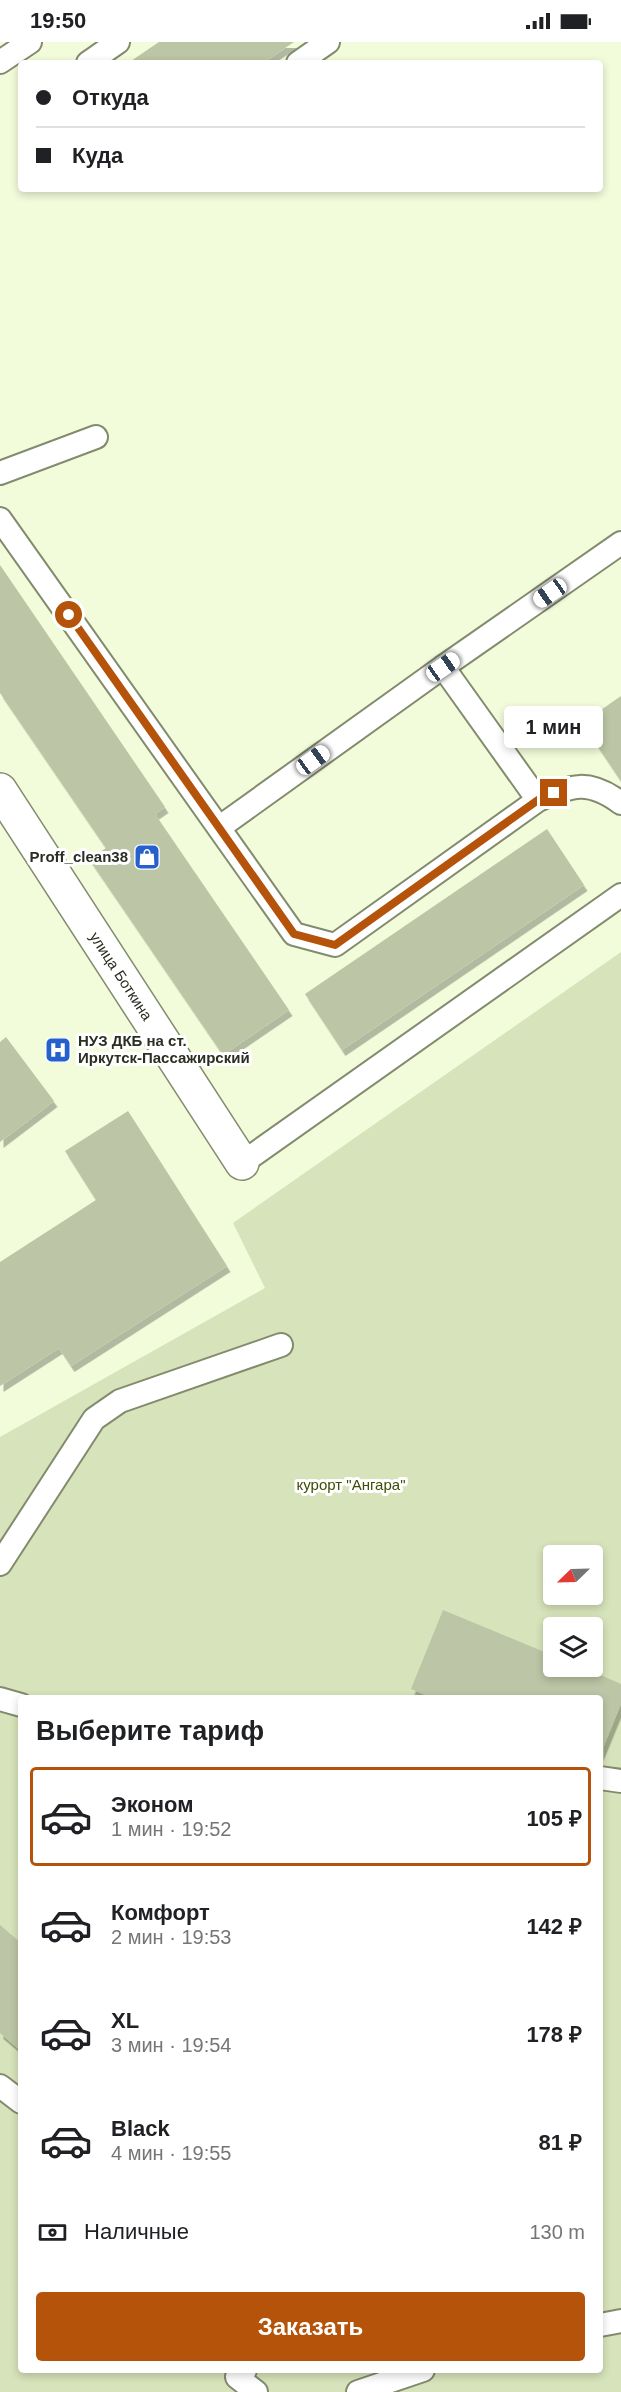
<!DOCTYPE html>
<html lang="ru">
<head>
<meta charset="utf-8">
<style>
  body { margin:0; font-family:Helvetica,sans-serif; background:#f6f6f6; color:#202124; height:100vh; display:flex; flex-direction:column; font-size:22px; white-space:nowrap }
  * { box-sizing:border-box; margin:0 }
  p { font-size:20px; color:#757577 }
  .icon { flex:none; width:33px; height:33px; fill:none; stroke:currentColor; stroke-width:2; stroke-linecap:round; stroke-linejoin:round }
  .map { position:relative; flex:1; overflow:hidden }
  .details { position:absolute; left:18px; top:1653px; width:585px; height:678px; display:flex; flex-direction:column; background:#fff; border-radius:6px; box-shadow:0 3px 9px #0003 }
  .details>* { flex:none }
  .hud { position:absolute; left:18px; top:18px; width:585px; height:132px; border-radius:6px; box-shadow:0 3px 9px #0003; display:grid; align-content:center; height:132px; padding:0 18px; background:#fff }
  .needle { width:39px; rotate:247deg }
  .tools { position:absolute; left:543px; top:1503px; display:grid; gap:12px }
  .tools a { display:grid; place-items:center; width:60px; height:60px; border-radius:6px; background:#fff; box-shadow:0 3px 9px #0003; font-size:30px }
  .end { position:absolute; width:27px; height:27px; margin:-14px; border:8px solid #b45309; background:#fff; box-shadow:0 0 0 3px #fff }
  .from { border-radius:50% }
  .bubble { position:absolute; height:42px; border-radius:6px; background:#fff; box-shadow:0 3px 9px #0003; font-size:20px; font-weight:800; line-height:42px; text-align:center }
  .car { position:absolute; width:18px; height:36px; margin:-18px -9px; border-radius:8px; box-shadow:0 0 4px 2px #0007; background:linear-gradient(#fff 24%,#345 0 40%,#fff 0 76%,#345 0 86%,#fff 0) }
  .hud b { display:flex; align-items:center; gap:21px; height:57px; font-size:22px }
  .hud b+b { border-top:2px solid #e0e0e0 }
  .hud i { width:15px; height:15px; background:#202124 }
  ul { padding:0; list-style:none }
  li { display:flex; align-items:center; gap:18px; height:99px; margin:0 12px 9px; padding:0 6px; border:3px solid transparent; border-radius:6px }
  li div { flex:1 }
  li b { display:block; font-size:22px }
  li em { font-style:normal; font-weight:800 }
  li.selected { border-color:#b45309 }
  li>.icon { width:54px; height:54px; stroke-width:1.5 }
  h2 { padding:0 18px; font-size:27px; line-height:72px }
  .pay { display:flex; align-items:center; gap:15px; height:66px; padding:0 18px; font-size:22px }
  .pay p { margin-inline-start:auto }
  .action { display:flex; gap:12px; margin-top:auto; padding:12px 18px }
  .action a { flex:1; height:69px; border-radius:6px; background:#b45309; color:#fff; font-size:24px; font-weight:800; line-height:69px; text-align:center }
  .status { display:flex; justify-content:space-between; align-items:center; height:42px; padding:0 30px; background:#fff; direction:ltr }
  .status svg { height:16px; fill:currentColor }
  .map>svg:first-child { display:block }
</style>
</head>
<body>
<div class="status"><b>19:50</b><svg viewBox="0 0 49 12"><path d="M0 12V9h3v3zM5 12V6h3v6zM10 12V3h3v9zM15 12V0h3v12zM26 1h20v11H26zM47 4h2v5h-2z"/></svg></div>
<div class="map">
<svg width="621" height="2350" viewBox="0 0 621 2350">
  <defs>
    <filter id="shadow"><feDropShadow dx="3.5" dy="6" stdDeviation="0" flood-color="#0004"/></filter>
  </defs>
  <rect width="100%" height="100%" fill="#f2fcdb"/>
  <path fill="#d7e3ba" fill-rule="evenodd" d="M621 910V2350H0V1395L265 1246 233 1181ZM554 1514H592V1552H554ZM554 1586H592V1624H554ZM21 1656H600V2328H21Z"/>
  <g fill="#bcc5a5" filter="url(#shadow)">
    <polygon points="159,0 294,0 263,21 128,21"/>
    <polygon points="0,523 165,765 155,772 289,968 223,1013 89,817 106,806 0,651"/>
    <polygon points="621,654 621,739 582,681"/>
    <polygon points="547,787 584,843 342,1008 305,952"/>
    <polygon points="6,995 54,1059 0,1100 0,1000"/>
    <polygon points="128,1069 227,1224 71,1324 59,1306 0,1344 0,1220 96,1158 65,1109"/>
    <polygon points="443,1568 554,1614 554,1624 580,1624 621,1642 621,1662 600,1713 600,1656 433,1656 411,1647"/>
    <polygon points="0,1883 21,1901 21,2009 0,1991"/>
  </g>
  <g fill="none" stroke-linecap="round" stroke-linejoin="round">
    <g stroke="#828b6d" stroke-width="26">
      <g id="service">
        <polyline points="0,20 30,0"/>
        <polyline points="88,21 118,0"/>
        <polyline points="298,21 328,0"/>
        <polyline points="0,431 96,395"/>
        <path d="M0 477 294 892 335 903 538 758C573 743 588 737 621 761"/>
        <polyline points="443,625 621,501"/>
        <polyline points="220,785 443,625 538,758"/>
        <polyline points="242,1121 621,853"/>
        <polyline points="0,1522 94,1377 120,1359 281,1303"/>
        <polyline points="0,1657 21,1663"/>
        <polyline points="600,1736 621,1739"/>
        <polyline points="0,2044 21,2060"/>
        <polyline points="600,2283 621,2279"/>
        <polyline points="245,2328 237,2335 256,2350"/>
        <polyline points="358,2350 423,2328"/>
      </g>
    </g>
    <g stroke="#828b6d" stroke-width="36">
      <g id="minor">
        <path id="s1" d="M0 748 242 1121"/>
      </g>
    </g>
    <use href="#service" stroke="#fff" stroke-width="22"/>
    <use href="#minor" stroke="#fff" stroke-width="33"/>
  </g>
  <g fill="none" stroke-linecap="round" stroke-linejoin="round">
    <polyline stroke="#b45309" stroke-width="8" points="69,573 294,892 335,903 538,758 554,751"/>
  </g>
  <defs>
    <g id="shop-square" transform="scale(1.35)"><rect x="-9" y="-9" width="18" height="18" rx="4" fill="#2560cd" stroke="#fff"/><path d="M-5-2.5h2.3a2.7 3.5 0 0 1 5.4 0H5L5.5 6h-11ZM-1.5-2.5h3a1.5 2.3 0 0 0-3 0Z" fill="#fff"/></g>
    <g id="hospital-square" transform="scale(1.35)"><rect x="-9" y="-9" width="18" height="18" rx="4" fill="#2560cd" stroke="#fff"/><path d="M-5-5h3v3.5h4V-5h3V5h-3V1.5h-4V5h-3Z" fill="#fff"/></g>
  </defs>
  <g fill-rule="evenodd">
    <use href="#shop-square" x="147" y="815"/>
    <use href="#hospital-square" x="58" y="1008"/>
  </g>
  <g text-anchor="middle" stroke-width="6" stroke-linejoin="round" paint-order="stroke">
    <g font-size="15" font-weight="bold" fill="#2b2f22" stroke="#fff" text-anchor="end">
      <text x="128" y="820">Proff_clean38</text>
      <text x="78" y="1004" text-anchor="start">НУЗ ДКБ на ст.<tspan x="78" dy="17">Иркутск-Пассажирский</tspan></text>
    </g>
    <g font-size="15" fill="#2b2f22" stroke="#fff">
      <text dy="5" stroke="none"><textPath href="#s1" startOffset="222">улица Боткина</textPath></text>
    </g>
    <g font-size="15" fill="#404d05" stroke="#fff">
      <text x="351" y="1448">курорт "Ангара"</text>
    </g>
  </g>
</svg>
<div class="tools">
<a><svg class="needle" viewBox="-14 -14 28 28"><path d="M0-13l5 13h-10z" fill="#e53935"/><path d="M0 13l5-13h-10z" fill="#757577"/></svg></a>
<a><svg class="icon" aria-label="layers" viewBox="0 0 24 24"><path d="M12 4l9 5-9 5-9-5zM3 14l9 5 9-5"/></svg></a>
</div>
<i class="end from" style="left:69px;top:573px"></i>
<i class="end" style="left:554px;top:751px"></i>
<div class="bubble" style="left:504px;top:664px;width:99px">1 мин</div>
<i class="car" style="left:550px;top:551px;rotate:235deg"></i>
<i class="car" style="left:443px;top:625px;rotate:55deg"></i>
<i class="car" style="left:313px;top:718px;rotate:54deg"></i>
<div class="hud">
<b><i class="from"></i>Откуда</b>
<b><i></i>Куда</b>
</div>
<section class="details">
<h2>Выберите тариф</h2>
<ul>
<li class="selected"><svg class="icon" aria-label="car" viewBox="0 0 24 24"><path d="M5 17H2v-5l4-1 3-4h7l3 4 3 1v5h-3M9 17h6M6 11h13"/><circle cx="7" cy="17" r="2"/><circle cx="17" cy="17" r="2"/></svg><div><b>Эконом</b><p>1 мин · 19:52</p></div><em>105 ₽</em></li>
<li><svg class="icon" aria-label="car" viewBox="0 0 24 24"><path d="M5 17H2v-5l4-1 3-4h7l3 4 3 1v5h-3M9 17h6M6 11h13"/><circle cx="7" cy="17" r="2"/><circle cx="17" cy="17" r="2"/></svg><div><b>Комфорт</b><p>2 мин · 19:53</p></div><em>142 ₽</em></li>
<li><svg class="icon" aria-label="car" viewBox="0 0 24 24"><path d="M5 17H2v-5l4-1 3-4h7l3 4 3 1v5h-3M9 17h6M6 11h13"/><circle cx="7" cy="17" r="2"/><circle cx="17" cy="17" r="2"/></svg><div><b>XL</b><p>3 мин · 19:54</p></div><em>178 ₽</em></li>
<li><svg class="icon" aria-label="car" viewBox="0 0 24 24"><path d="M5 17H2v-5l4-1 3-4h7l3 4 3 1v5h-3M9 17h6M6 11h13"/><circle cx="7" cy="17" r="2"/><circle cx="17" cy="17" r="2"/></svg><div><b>Black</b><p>4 мин · 19:55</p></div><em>81 ₽</em></li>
</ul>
<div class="pay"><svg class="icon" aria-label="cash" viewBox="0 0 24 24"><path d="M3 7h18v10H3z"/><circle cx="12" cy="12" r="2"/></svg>Наличные<p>130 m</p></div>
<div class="action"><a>Заказать</a></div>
</section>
</div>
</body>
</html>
